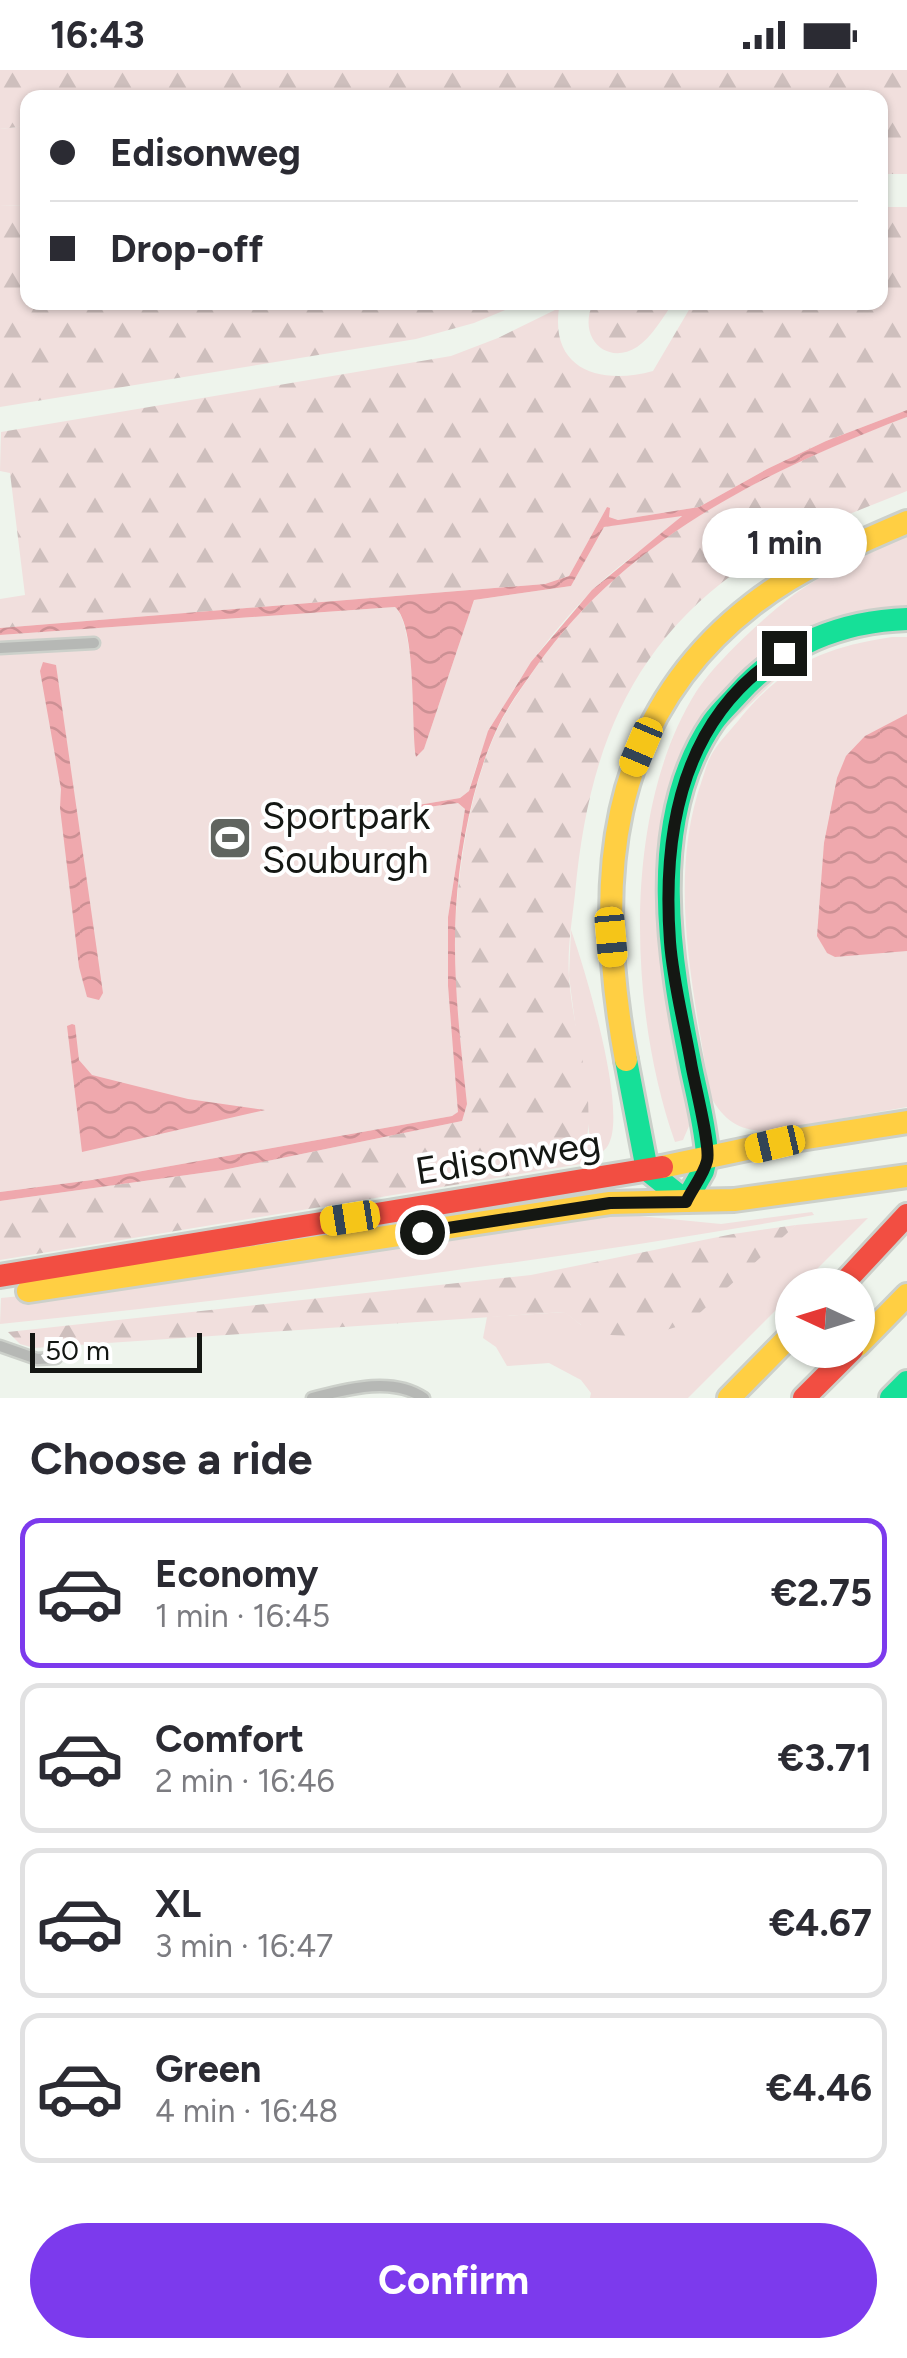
<!DOCTYPE html>
<html lang="en">
<head>
<meta charset="utf-8">
<style>
  body { margin:0; font-family:Figtree,sans-serif; background:#f2f2f3; color:#2b2b33; height:100vh; display:flex; flex-direction:column; font-size:38px; white-space:nowrap }
  * { box-sizing:border-box; margin:0 }
  p { font-size:32px; color:#7c7c81 }
  .icon { flex:none; width:55px; height:55px; fill:none; stroke:currentColor; stroke-width:2; stroke-linecap:round; stroke-linejoin:round }
  .map { position:relative; height:1328px; overflow:hidden }
  .side { display:flex; flex-direction:column; background:#fff; flex:1 }
  .side>* { flex:none }
  .top-card { position:absolute; left:20px; top:20px; width:868px; height:220px; border-radius:20px; box-shadow:0 2px 8px #0004; display:grid; align-content:center; height:220px; padding:0 30px; background:#fff }
  .needle { width:65px; rotate:274deg }
  .fabs { position:absolute; left:775px; top:1198px; display:grid; gap:20px }
  .fabs a { display:grid; place-items:center; width:100px; height:100px; border-radius:50%; background:#fff; box-shadow:0 2px 8px #0004; font-size:50px }
  .scale { position:absolute; left:30px; bottom:25px; width:172px; box-sizing:border-box; padding-left:10px; border:5px solid #141713; border-top:0; font-size:28px; line-height:35px; white-space:nowrap; color:#141713; -webkit-text-stroke:8px #fff; paint-order:stroke }
  .end { position:absolute; width:45px; height:45px; margin:-22px; border:12px solid #141713; background:#fff; box-shadow:0 0 0 5px #fff }
  .from { border-radius:50% }
  .bubble { position:absolute; height:70px; border-radius:35px; background:#fff; box-shadow:0 2px 8px #0004; font-size:32px; font-weight:700; line-height:70px; text-align:center }
  .car { position:absolute; width:30px; height:60px; margin:-30px -15px; border-radius:12px; box-shadow:0 0 8px 2px #0007; background:linear-gradient(#f5c518 24%,#345 0 40%,#f5c518 0 76%,#345 0 86%,#f5c518 0) }
  .top-card b { display:flex; align-items:center; gap:35px; height:95px; font-size:38px }
  .top-card b+b { border-top:2px solid #e1e1e2 }
  .top-card i { width:25px; height:25px; background:#2b2b33 }
  ul { padding:0; list-style:none }
  li { display:flex; align-items:center; gap:30px; height:150px; margin:0 20px 15px; padding:0 10px; border:5px solid #e1e1e2; border-radius:20px }
  li div { flex:1 }
  li b { display:block; font-size:38px }
  li em { font-style:normal; font-weight:700 }
  li.selected { border-color:#7c3aed }
  li>.icon { width:90px; height:90px; stroke-width:1.5 }
  h2 { padding:0 30px; font-size:45px; line-height:120px }
  .primary-button { display:flex; gap:20px; margin-top:auto; padding:20px 30px }
  .primary-button a { flex:1; height:115px; border-radius:60px; background:#7c3aed; color:#fff; font-size:40px; font-weight:700; line-height:115px; text-align:center }
  .status { display:flex; justify-content:space-between; align-items:center; height:70px; padding:0 50px; background:#fff; direction:ltr }
  .status svg { height:28px; fill:currentColor }
  .map>svg:first-child { display:block }
</style>
</head>
<body>
<div class="status"><b>16:43</b><svg viewBox="0 0 49 12"><path d="M0 12V9h3v3zM5 12V6h3v6zM10 12V3h3v9zM15 12V0h3v12zM26 1h20v11H26zM47 4h2v5h-2z"/></svg></div>
<div class="map">
<svg width="907" height="1328" viewBox="0 0 907 1328">
  <defs>
    <pattern id="forest-firs" width="22" height="20" patternUnits="userSpaceOnUse" patternTransform="scale(2.5)"><rect width="22" height="20" fill="#f1dfdd"/><path d="M5 1l3.5 6h-7zM16 11l3.5 6h-7z" fill="#cebfbd"/></pattern>
    <pattern id="water-waves" width="16" height="10" patternUnits="userSpaceOnUse" patternTransform="scale(2.5)"><rect width="16" height="10" fill="#efa8ad"/><path d="M0 5q4-4 8 0t8 0" fill="none" stroke="#cc9094"/></pattern>
  </defs>
  <rect width="100%" height="100%" fill="#eef4ec"/>
  <g fill="#f1dfdd">
    <polygon points="27,56 27,136 0,135 0,59"/>
    <path d="M670 445H682C663 467 633 484 610 504 550 558 489 641 469 721L460 728 412 736 413 739 458 733 465 739 448 847V916L459 1042 452 1046 92 1110 0 1122V565L395 537C414 553 415 658 416 686L424 679 474 530 571 516 604 457Z"/>
    <path d="M907 466V539L841 546 671 711 689 1056 683 1070 675 1072C629 942 621 742 696 622 715 592 769 542 799 521 831 498 872 483 907 466Z"/>
    <path d="M892 567H907V1037L771 1061C741 1062 725 1052 710 1026 695 923 666 812 702 710 705 701 708 690 713 682 721 669 733 658 742 646 786 594 825 577 892 567Z"/>
    <path d="M571 860C584 896 630 1046 607 1077 602 1084 589 1089 581 1094L590 1069 569 906Z"/>
    <path d="M812 1142 814 1145C544 1193 272 1225 0 1254L1 1228 88 1219 619 1144 721 1154Z"/>
    <polygon points="868,1148 801,1215 792,1215 792,1224 688,1328 590,1328 591,1323 581,1310 549,1293 507,1296 496,1277 483,1268 487,1247 565,1242 581,1255 731,1211 796,1155"/>
  </g>
  <g fill="url(#forest-firs)">
    <polygon points="0,0 907,0 907,104 880,104 880,28 28,28 27,56 0,59"/>
    <polygon points="0,135 27,136 28,232 522,233 474,253 416,269 0,337"/>
    <path d="M880 137H907V340L826 371 767 399 699 437 618 450 609 447 607 437 569 506 545 514 0 558V529L25 525 10 403 0 401 1 362 451 286 498 268 559 238C550 301 602 315 653 301L693 233 880 232Z"/>
    <path d="M593 233V232L673 233C663 247 652 267 637 277 607 296 577 268 593 233Z"/>
    <path d="M907 347V421C849 445 787 465 736 502 624 583 587 692 575 824 572 851 567 880 569 907 573 970 602 1032 581 1094L0 1190V1131L223 1100 462 1051C458 978 450 904 457 831 462 775 473 713 496 662 506 639 522 618 536 597 626 469 764 401 907 347Z"/>
    <path d="M796 1155 692 1250C666 1264 628 1269 598 1263 585 1260 574 1249 564 1242L34 1278 20 1274 8 1262 531 1205 733 1164Z"/>
  </g>
  <g fill="url(#water-waves)">
    <path d="M907 340V347C765 401 626 469 536 597 522 617 506 638 496 661 472 714 460 780 456 838 452 904 460 969 467 1034L462 1051 223 1100 0 1131V1122L92 1110 452 1046 458 1042 448 916V847L465 739 458 733 413 739 412 736 460 728 469 721 488 661 531 592 592 520 682 446 604 457 571 516 474 530 424 679 416 687C411 656 417 556 395 537L0 565V558L545 514 569 506 607 437 610 438 609 447 618 450 699 437 767 399 826 371Z"/>
    <polygon points="43,592 56,595 103,923 99,930 87,927 79,897 60,738 61,719 40,601"/>
    <polygon points="907,644 907,881 835,887 827,883 817,866 824,773 837,708 846,686 865,666"/>
    <polygon points="72,954 75,955 79,990 92,1005 188,1029 265,1040 82,1082 67,956"/>
  </g>
  <g fill="none" stroke-linecap="round" stroke-linejoin="round">
    <g stroke="#ccd0ca" stroke-width="15">
      <g id="lane">
        <polyline points="0,578 94,573"/>
        <polyline points="0,1276 37,1289 56,1288"/>
        <path d="M312 1328C347 1319 392 1306 424 1328"/>
      </g>
    </g>
    <g stroke="#ccd0ca" stroke-width="28">
      <g id="fast">
        <path d="M626 990 647 1100 686 1131 703 1101 707 1084C705 1056 698 1029 692 1001 670 892 645 751 713 652 720 642 730 633 738 624 781 575 843 551 907 549"/>
        <polyline points="891,1328 907,1312"/>
      </g>
    </g>
    <g stroke="#ccd0ca" stroke-width="28">
      <g id="slow">
        <path d="M626 990C594 818 603 650 753 534 800 498 853 475 907 452"/>
        <polyline points="662,1097 775,1073 907,1052"/>
        <polyline points="686,1131 734,1130 907,1106"/>
        <polyline points="28,1221 610,1133 686,1131"/>
        <polyline points="858,1275 907,1225"/>
        <polyline points="729,1328 792,1264"/>
      </g>
    </g>
    <g stroke="#ccd0ca" stroke-width="28">
      <g id="jam">
        <polyline points="0,1206 662,1097"/>
        <polyline points="842,1215 907,1145"/>
        <polyline points="804,1328 852,1280"/>
      </g>
    </g>
    <use href="#lane" stroke="#b6b8b5" stroke-width="10"/>
    <use href="#fast" stroke="#16e098" stroke-width="22"/>
    <use href="#slow" stroke="#ffcf43" stroke-width="22"/>
    <use href="#jam" stroke="#f24e42" stroke-width="22"/>
  </g>
  <g fill="none" stroke-linecap="round" stroke-linejoin="round">
    <path stroke="#141713" stroke-width="12" d="M422 1162 610 1133 686 1132C692 1119 704 1104 707 1091 711 1076 694 1012 691 993 684 953 673 912 670 872 662 761 682 646 784 583"/>
  </g>
  <defs>
    <g id="stadium-square" transform="scale(2.25)"><rect x="-9" y="-9" width="18" height="18" rx="4" fill="#60645f" stroke="#fff"/><path d="M0-5a6.5 5 0 1 0 0 10a6.5 5 0 1 0 0-10ZM-3.5-1.8h7v3.6h-7Z" fill="#fff"/></g>
  </defs>
  <g fill-rule="evenodd">
    <use href="#stadium-square" x="230" y="768"/>
  </g>
  <g text-anchor="middle" stroke-width="8" stroke-linejoin="round" paint-order="stroke">
    <g font-size="38" fill="#141713" stroke="#fff" text-anchor="start">
      <text x="262" y="759">Sportpark<tspan x="262" dy="44">Souburgh</tspan></text>
    </g>
    <g font-size="38" fill="#141713" stroke="#fff">
      <text transform="translate(508 1087) rotate(-9)" y="13">Edisonweg</text>
    </g>
  </g>
</svg>
<div class="fabs">
<a><svg class="needle" viewBox="-14 -14 28 28"><path d="M0-13l5 13h-10z" fill="#e53935"/><path d="M0 13l5-13h-10z" fill="#7c7c81"/></svg></a>
</div>
<div class="scale">50 m</div>
<i class="end from" style="left:422px;top:1162px"></i>
<i class="end" style="left:784px;top:583px"></i>
<div class="bubble" style="left:702px;top:438px;width:165px">1 min</div>
<i class="car" style="left:641px;top:677px;rotate:203deg"></i>
<i class="car" style="left:611px;top:867px;rotate:175deg"></i>
<i class="car" style="left:775px;top:1074px;rotate:257deg"></i>
<i class="car" style="left:350px;top:1148px;rotate:261deg"></i>
<div class="top-card">
<b><i class="from"></i>Edisonweg</b>
<b><i></i>Drop-off</b>
</div>
</div>
<section class="side">
<h2>Choose a ride</h2>
<ul>
<li class="selected"><svg class="icon" aria-label="car" viewBox="0 0 24 24"><path d="M5 17H2v-5l4-1 3-4h7l3 4 3 1v5h-3M9 17h6M6 11h13"/><circle cx="7" cy="17" r="2"/><circle cx="17" cy="17" r="2"/></svg><div><b>Economy</b><p>1 min · 16:45</p></div><em>€2.75</em></li>
<li><svg class="icon" aria-label="car" viewBox="0 0 24 24"><path d="M5 17H2v-5l4-1 3-4h7l3 4 3 1v5h-3M9 17h6M6 11h13"/><circle cx="7" cy="17" r="2"/><circle cx="17" cy="17" r="2"/></svg><div><b>Comfort</b><p>2 min · 16:46</p></div><em>€3.71</em></li>
<li><svg class="icon" aria-label="car" viewBox="0 0 24 24"><path d="M5 17H2v-5l4-1 3-4h7l3 4 3 1v5h-3M9 17h6M6 11h13"/><circle cx="7" cy="17" r="2"/><circle cx="17" cy="17" r="2"/></svg><div><b>XL</b><p>3 min · 16:47</p></div><em>€4.67</em></li>
<li><svg class="icon" aria-label="car" viewBox="0 0 24 24"><path d="M5 17H2v-5l4-1 3-4h7l3 4 3 1v5h-3M9 17h6M6 11h13"/><circle cx="7" cy="17" r="2"/><circle cx="17" cy="17" r="2"/></svg><div><b>Green</b><p>4 min · 16:48</p></div><em>€4.46</em></li>
</ul>
<div class="primary-button"><a>Confirm</a></div>
</section>
</body>
</html>
